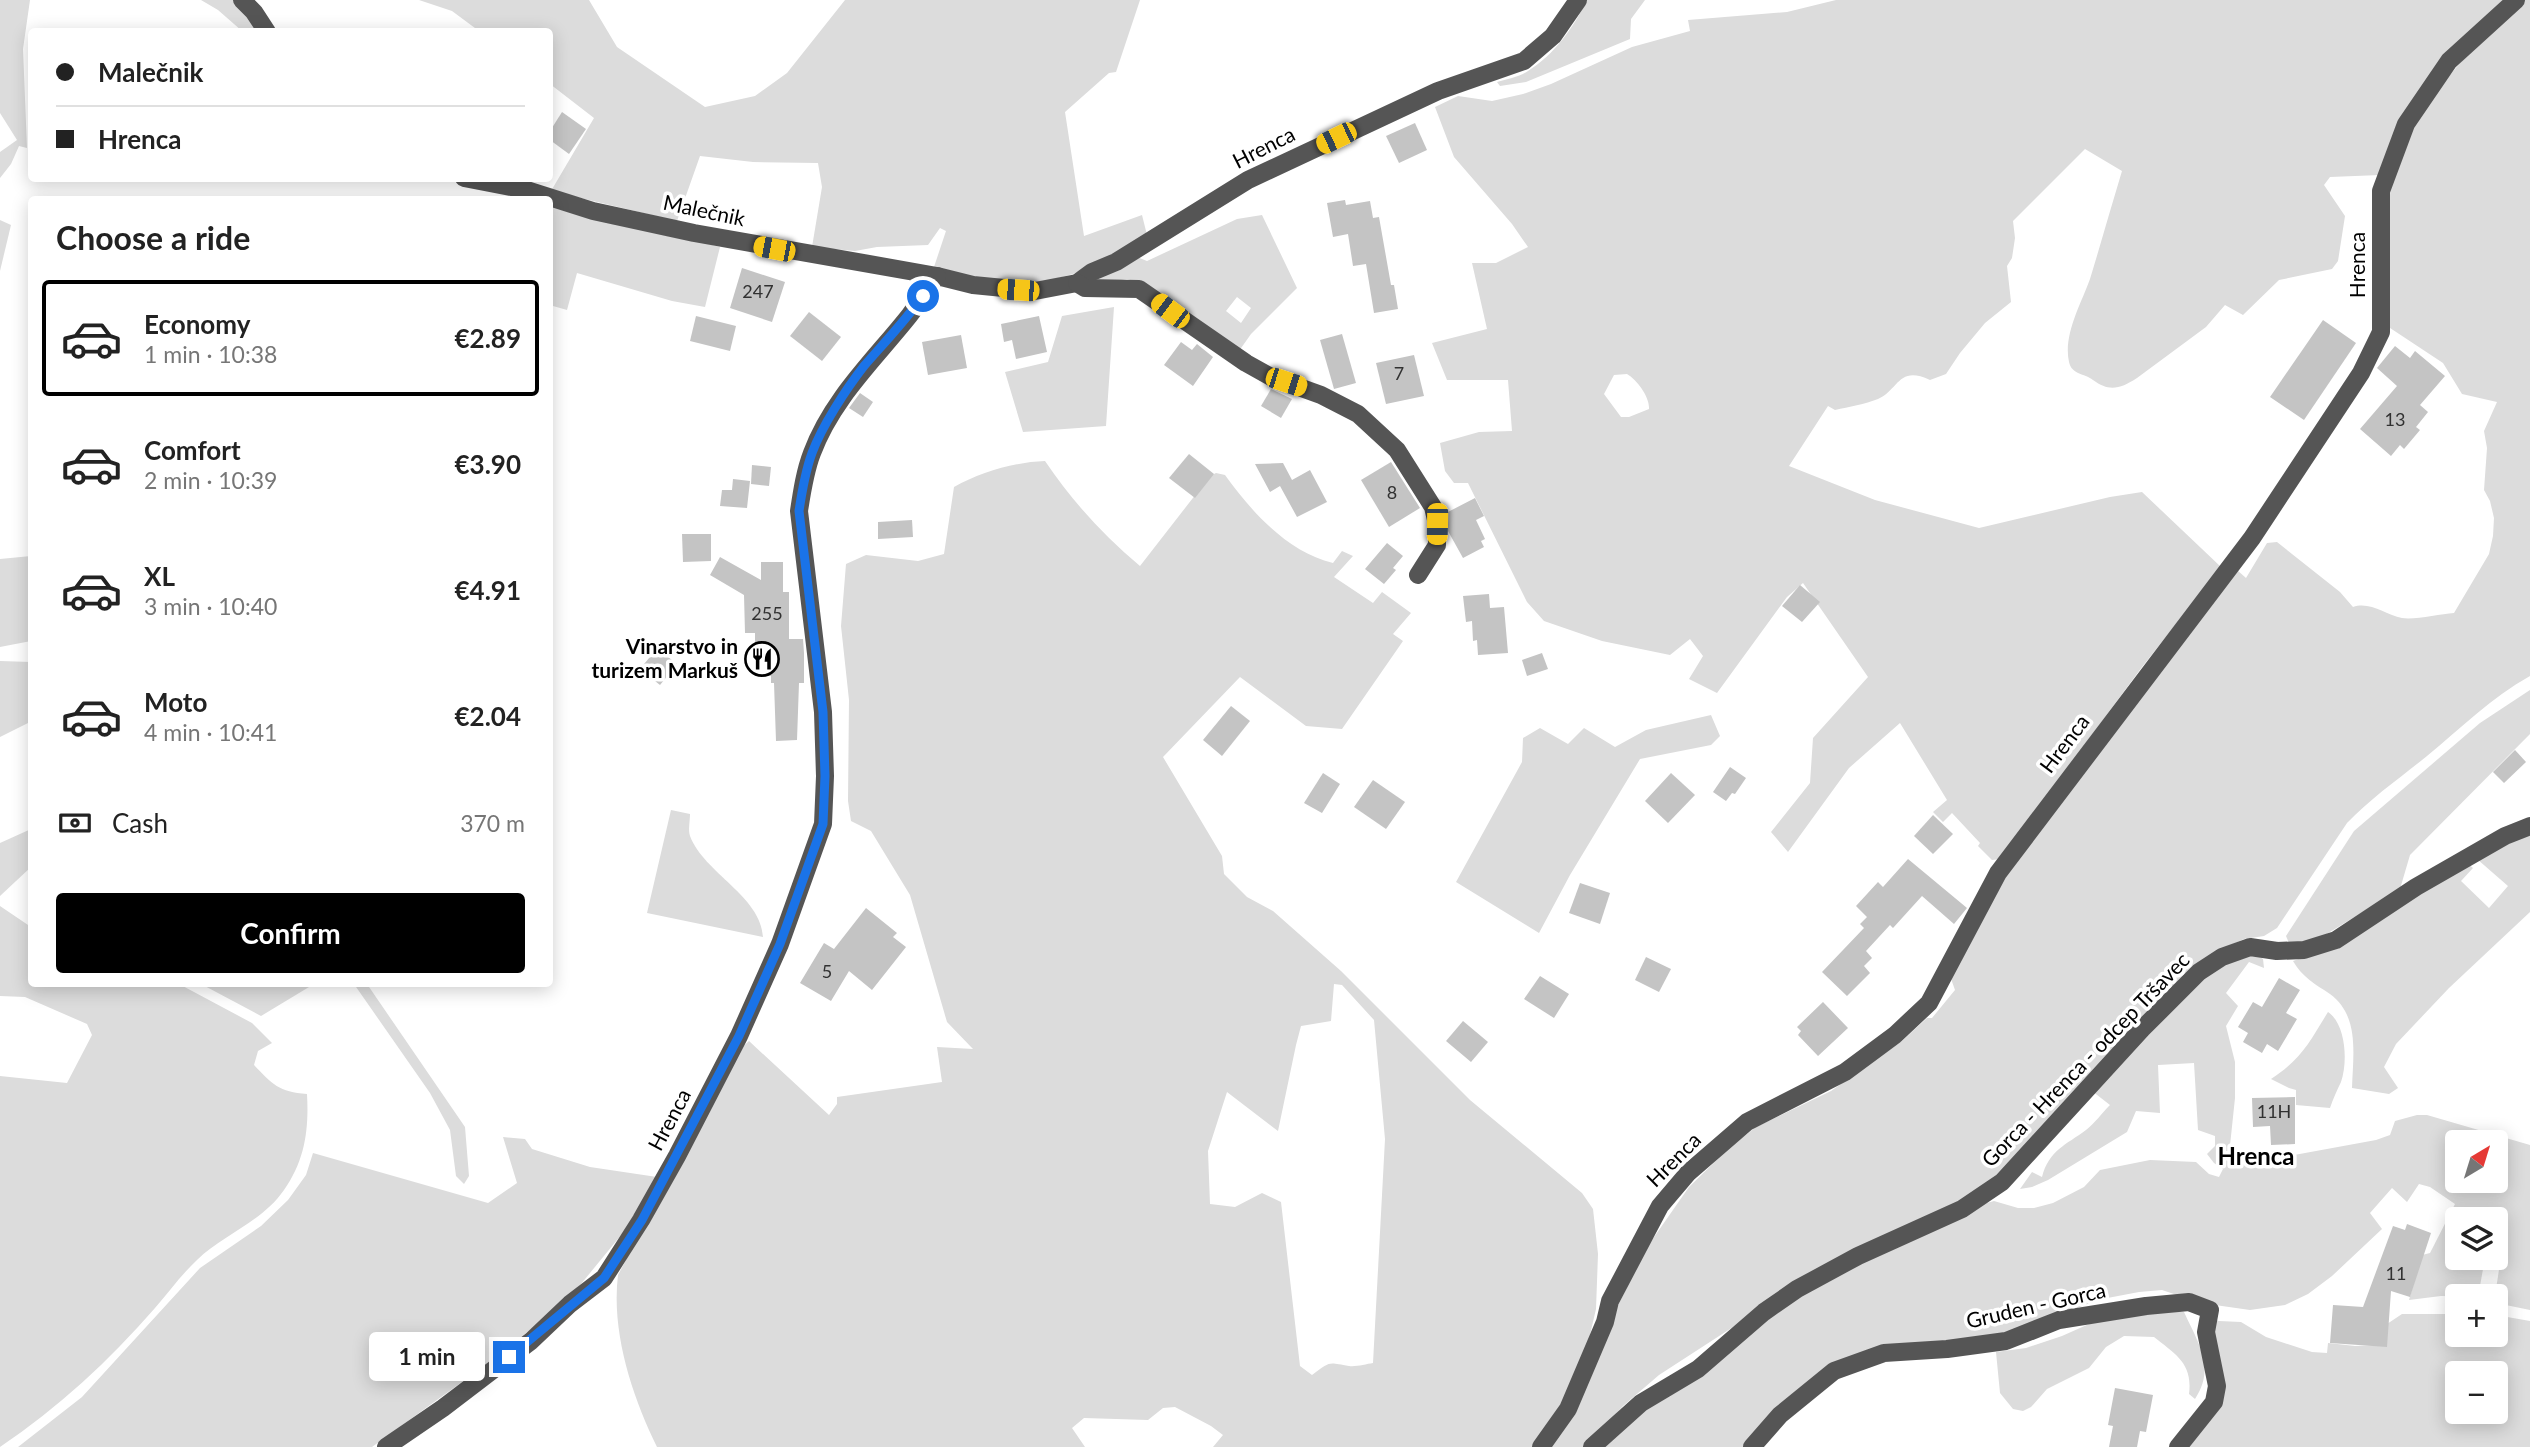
<!DOCTYPE html>
<html lang="en">
<head>
<meta charset="utf-8">
<style>
  body { margin:0; font-family:Lato,sans-serif; background:#f6f6f6; color:#222; height:100vh; display:flex; flex-direction:column; font-size:26px; white-space:nowrap }
  * { box-sizing:border-box; margin:0 }
  p { font-size:23px; color:#767676 }
  .icon { flex:none; width:38px; height:38px; fill:none; stroke:currentColor; stroke-width:2; stroke-linecap:round; stroke-linejoin:round }
  .map { position:relative; flex:1; overflow:hidden }
  .details { position:absolute; left:28px; top:196px; width:525px; height:791px; display:flex; flex-direction:column; background:#fff; border-radius:7px; box-shadow:0 4px 18px #0003 }
  .details>* { flex:none }
  .hud { position:absolute; left:28px; top:28px; width:525px; height:154px; border-radius:7px; box-shadow:0 4px 18px #0003; display:grid; align-content:center; height:154px; padding:0 28px; background:#fff }
  .needle { width:46px; rotate:38deg }
  .tools { position:absolute; left:2445px; top:1130px; display:grid; gap:14px }
  .tools a { display:grid; place-items:center; width:63px; height:63px; border-radius:7px; background:#fff; box-shadow:0 4px 18px #0003; font-size:35px }
  .end { position:absolute; width:32px; height:32px; margin:-16px; border:9px solid #1a73e8; background:#fff; box-shadow:0 0 0 4px #fff }
  .from { border-radius:50% }
  .bubble { position:absolute; height:49px; border-radius:7px; background:#fff; box-shadow:0 4px 18px #0003; font-size:23px; font-weight:700; line-height:49px; text-align:center }
  .car { position:absolute; width:21px; height:42px; margin:-21px -10px; border-radius:9px; box-shadow:0 0 5px 2px #0007; background:linear-gradient(#f5c518 24%,#345 0 40%,#f5c518 0 76%,#345 0 86%,#f5c518 0) }
  .hud b { display:flex; align-items:center; gap:24px; height:66px; font-size:26px }
  .hud b+b { border-top:2px solid #e0e0e0 }
  .hud i { width:18px; height:18px; background:#222 }
  ul { padding:0; list-style:none }
  li { display:flex; align-items:center; gap:21px; height:116px; margin:0 14px 10px; padding:0 14px; border:4px solid transparent; border-radius:7px }
  li div { flex:1 }
  li b { display:block; font-size:26px }
  li em { font-style:normal; font-weight:700 }
  li.on { border-color:#000 }
  li>.icon { width:63px; height:63px; stroke-width:1.5 }
  h2 { padding:0 28px; font-size:32px; line-height:84px }
  .pay { display:flex; align-items:center; gap:18px; height:77px; padding:0 28px; font-size:26px }
  .pay p { margin-inline-start:auto }
  .button { display:flex; gap:14px; margin-top:auto; padding:14px 28px }
  .button a { flex:1; height:80px; border-radius:7px; background:#000; color:#fff; font-size:28px; font-weight:700; line-height:80px; text-align:center }
  .map>svg:first-child { display:block }
</style>
</head>
<body>
<div class="map">
<svg width="2530" height="1447" viewBox="0 0 2530 1447">
  <rect width="100%" height="100%" fill="#fff"/>
  <g fill="#dcdcdc" fill-rule="evenodd">
    <polygon points="0,0 30,0 23,49 27,148 19,146 11,164 0,178 0,152 17,140 0,113"/>
    <polygon points="201,0 233,0 259,31 242,31 218,10"/>
    <polygon points="419,0 589,0 617,47 705,107 755,96 787,73 845,0 1140,0 1116,72 1109,73 1065,112 1084,236 1142,215 1147,235 1127,248 1073,274 1028,286 933,270 946,231 940,228 928,245 877,247 855,251 812,247 822,187 818,163 753,162 700,156 677,221 551,191 594,118 550,84 550,32 479,31 452,11"/>
    <path d="M1587 0H1645L1631 19 1630 39 1526 82 1500 86 1497 82C1507 79 1520 77 1528 71 1554 55 1574 27 1587 0Z"/>
    <path d="M1836 0H2506L2448 55 2380 175 2330 177 2324 185 2345 216 2338 261 2332 269 2279 280 2243 315 2225 305 2206 327 2137 378C2120 389 2109 392 2093 380 2084 373 2072 375 2069 362 2063 335 2081 304 2090 279 2101 243 2111 207 2122 171L2085 149 2013 221 2015 238 2012 258 2007 266 2011 302 1985 323 1960 353 1946 374 1930 380C1898 365 1899 390 1878 399 1865 404 1849 407 1835 410L1828 406 1789 466 1875 500 1979 528 2110 497 2142 492 2221 567 2142 667 2000 859 1992 860 1978 846 1980 843 1952 813 1943 822 1933 812 1947 800 1900 723 1849 768 1788 852 1771 832 1810 783 1813 738 1868 677 1803 583 1787 597 1717 693 1689 679 1703 656 1690 639 1670 655 1602 641 1544 621 1527 602 1468 483H1454L1445 471 1440 443 1479 432 1512 431 1508 380H1447L1432 343 1487 329 1472 263H1496L1528 247 1512 224 1454 157 1435 107 1458 96 1492 101 1523 94 1551 84 1632 47 1690 31 1688 20 1787 12ZM1627 374C1637 380 1650 397 1649 409L1629 417H1621L1604 394 1614 375Z"/>
    <path d="M2525 0H2530V676C2491 698 2461 728 2427 756 2400 778 2371 798 2347 823L2277 928 2264 936 2244 939 2231 945 2183 975 1996 1181 1979 1193 1801 1283 1659 1375 1623 1406 1585 1447H1549L1645 1250 1689 1187 1729 1148 1756 1127 1831 1091 1902 1041 1927 1018H1932L1955 990 1950 976C1974 943 1988 905 2007 870L2237 570 2246 578 2267 543 2277 542 2340 592 2353 607C2370 601 2386 615 2402 618 2415 620 2440 614 2454 613L2489 554 2493 536 2494 518 2490 501 2484 490 2487 448 2484 431 2497 402 2462 394 2443 363 2384 324C2384 286 2385 249 2389 211 2390 199 2390 185 2393 174 2414 103 2472 48 2525 0Z"/>
    <polygon points="550,203 720,247 705,307 672,301 577,273 567,310 553,306 552,298 550,297"/>
    <path d="M1262 215 1297 288 1251 334 1239 351 1140 283 1127 279 1093 285 1091 280 1137 257 1147 261 1237 219ZM1237 297 1251 308 1241 323 1226 311Z"/>
    <polygon points="0,220 11,225 0,271"/>
    <polygon points="1114,307 1106,426 1023,432 1005,372 1048,362 1062,316"/>
    <path d="M1045 461C1072 501 1103 535 1140 566L1210 476 1216 473 1225 475C1251 511 1287 552 1333 563L1342 551 1353 556 1334 577 1373 603 1382 592 1411 613 1393 634 1403 641 1342 729 1306 726 1240 677 1163 757 1222 856 1224 874 1247 897 1273 911 1341 971 1470 1100 1582 1193 1593 1209 1598 1254 1596 1309 1589 1339 1563 1401 1533 1447H1213L1223 1435 1211 1426 1175 1407 1163 1408 1148 1420 1084 1418 1072 1428 1085 1447H657C632 1396 611 1332 618 1275L738 1051 749 1041 829 1115 837 1104V1097L942 1082 937 1047 973 1049 947 1022 910 895 871 831 851 821 848 801 849 700 841 626 846 564 866 555 918 561 944 554 954 487C981 472 1015 462 1045 461ZM1334 984 1342 985 1374 1020 1385 1139 1373 1363C1366 1364 1356 1367 1349 1366 1327 1362 1331 1361 1312 1375L1300 1366 1281 1202 1262 1193 1235 1207 1210 1204 1208 1151 1227 1092 1278 1131 1296 1045 1301 1026 1331 1021Z"/>
    <polygon points="31,556 31,641 0,647 0,559"/>
    <polygon points="0,661 31,662 32,721 0,737"/>
    <polygon points="2530,690 2530,734 2410,855 2400,889 2325,935 2299,946 2289,943 2286,936 2354,831 2480,723"/>
    <polygon points="1711,715 1720,736 1711,745 1640,759 1570,875 1539,933 1456,882 1522,762 1523,738 1540,728 1568,744 1584,728 1615,747 1646,730"/>
    <path d="M671 810 690 814C690 821 688 830 690 836 704 873 761 896 763 937L647 913Z"/>
    <polygon points="31,829 31,867 0,896 0,843"/>
    <path d="M2530 833V912L2449 988 2396 1044 2384 1067 2398 1088 2389 1094 2352 1088C2353 1055 2360 1016 2330 994 2315 984 2302 977 2293 961L2327 949 2467 863 2473 868 2461 881 2489 908 2508 886 2477 859Z"/>
    <path d="M0 906 31 927 32 984H54L58 987 61 984H179L252 1023 272 1043 258 1051 254 1065C272 1084 279 1092 307 1094 309 1130 305 1160 284 1190 262 1222 224 1234 197 1260 181 1275 169 1292 155 1308 109 1361 58 1408 0 1447V1076L67 1083 92 1035 87 1024 25 997 0 996Z"/>
    <path d="M2243 955 2260 957 2263 959 2264 968 2249 962 2226 993 2238 1006 2226 1026 2235 1062V1098L2229 1155 2256 1162 2376 1140 2390 1135 2395 1121 2417 1115H2427L2530 1145V1310L2496 1303V1297H2492L2497 1283 2506 1222 2494 1218 2493 1220H2457V1258H2485L2478 1297 2441 1296 2409 1300 2422 1255 2430 1253 2455 1204 2430 1187 2419 1184 2407 1202 2392 1188 2370 1213 2382 1229 2332 1276 2308 1294 2285 1305 2250 1310 2201 1303 2162 1290 2139 1292 2097 1300 2033 1326 1984 1337 1877 1348 1744 1447H1600L1654 1399 1806 1291 1983 1204 1994 1201 2018 1208H2034L2053 1203 2084 1187 2100 1170 2150 1160 2196 1162 2209 1174 2219 1177 2223 1169 2214 1163 2207 1154 2215 1146V1136L2198 1130 2194 1063 2158 1065 2160 1113 2136 1111 2127 1132 2048 1180 2032 1187 2020 1189 2032 1172 2042 1177C2049 1150 2066 1145 2086 1130 2095 1123 2102 1113 2110 1105L2092 1091 2189 986ZM2457 1143H2496V1181H2457V1164L2454 1159 2457 1153Z"/>
    <polygon points="201,984 314,984 261,1016"/>
    <polygon points="354,984 367,984 465,1127 469,1176 464,1184 456,1176 450,1130 430,1093"/>
    <path d="M2328 1012C2346 1024 2348 1062 2341 1082 2337 1090 2333 1099 2330 1108L2296 1105V1090L2289 1088 2271 1079C2302 1059 2310 1041 2328 1012Z"/>
    <polygon points="503,1137 525,1139 532,1149 590,1167 657,1177 626,1229 581,1284 547,1316 495,1358 372,1447 18,1447 82,1397 200,1268 261,1226 288,1200 306,1175 313,1153 488,1203 517,1183"/>
    <path d="M2155 1309 2184 1312C2198 1343 2216 1367 2195 1399L2189 1394C2193 1363 2175 1354 2154 1337L2124 1336 2106 1347 2089 1368 2047 1389 2031 1407 2023 1411 2013 1409 2000 1393 1996 1352 2026 1348 2062 1336 2107 1316Z"/>
    <path d="M2402 1314H2457V1335H2496V1315L2530 1321V1447H2185L2212 1406 2201 1316 2219 1321 2241 1322 2266 1337 2312 1352 2327 1353 2328 1343 2355 1346 2382 1345 2387 1324ZM2457 1374H2496V1412H2457Z"/>
  </g>
  <g fill="#c4c4c4">
    <polygon points="562,112 586,129 569,154 550,140 550,131"/>
    <polygon points="1415,123 1427,150 1399,163 1386,136"/>
    <polygon points="1345,200 1346,205 1370,201 1373,218 1379,217 1391,285 1394,285 1398,309 1374,313 1366,264 1353,266 1348,234 1333,237 1327,203"/>
    <polygon points="742,268 785,282 772,322 730,308"/>
    <polygon points="809,312 841,337 822,361 790,336"/>
    <polygon points="696,316 736,326 730,351 690,341"/>
    <polygon points="1039,316 1047,352 1016,359 1012,340 1004,342 1001,324"/>
    <polygon points="2323,320 2356,343 2304,420 2270,397"/>
    <polygon points="1342,334 1356,383 1334,389 1320,340"/>
    <polygon points="961,335 967,368 928,375 922,342"/>
    <polygon points="1181,342 1192,350 1197,344 1213,357 1193,386 1164,365"/>
    <polygon points="2395,346 2410,358 2415,351 2445,376 2420,405 2428,412 2416,427 2420,430 2404,449 2400,445 2391,456 2360,429 2397,386 2377,368"/>
    <polygon points="1414,355 1424,396 1386,404 1376,363"/>
    <polygon points="1271,389 1292,399 1281,418 1261,406"/>
    <polygon points="860,393 873,402 863,417 849,408"/>
    <polygon points="1189,454 1214,474 1195,498 1169,478"/>
    <polygon points="1391,462 1420,508 1389,527 1361,480"/>
    <polygon points="1283,463 1292,480 1310,470 1327,502 1297,517 1280,486 1270,492 1255,464"/>
    <polygon points="752,465 771,467 769,486 751,484"/>
    <polygon points="733,479 750,481 747,508 720,506 722,490 732,490"/>
    <polygon points="1475,498 1484,516 1476,520 1485,539 1481,541 1484,547 1463,558 1448,531 1446,513"/>
    <polygon points="912,520 913,537 878,539 878,522"/>
    <polygon points="682,534 711,534 711,561 683,562"/>
    <polygon points="1387,543 1403,556 1393,568 1396,570 1384,584 1365,569"/>
    <polygon points="720,557 761,580 761,562 783,562 783,592 789,592 789,639 803,639 804,653 804,683 799,683 797,740 776,741 774,683 771,683 771,676 755,676 755,633 745,633 744,595 710,575"/>
    <polygon points="1800,585 1820,602 1802,622 1782,606"/>
    <polygon points="1489,594 1490,608 1504,607 1508,653 1478,655 1477,640 1473,641 1472,621 1466,622 1463,596"/>
    <polygon points="654,652 661,657 663,653 677,664 660,685 640,669"/>
    <polygon points="1542,653 1548,669 1527,676 1522,660"/>
    <polygon points="1231,706 1250,721 1222,756 1203,740"/>
    <polygon points="2515,750 2526,762 2504,783 2493,772"/>
    <polygon points="1730,767 1746,778 1735,794 1732,793 1726,801 1713,792"/>
    <polygon points="1323,773 1340,784 1322,813 1304,803"/>
    <polygon points="1671,773 1695,795 1668,823 1645,801"/>
    <polygon points="1373,780 1405,802 1386,829 1354,807"/>
    <polygon points="1933,815 1953,834 1933,854 1914,836"/>
    <polygon points="1908,859 1967,908 1954,924 1922,896 1893,928 1890,925 1866,951 1872,958 1864,966 1870,973 1847,996 1822,972 1864,928 1860,924 1867,917 1856,906 1878,882 1883,887"/>
    <polygon points="1580,883 1610,893 1600,924 1569,913"/>
    <polygon points="866,908 897,933 893,937 906,947 872,990 849,971 831,1001 800,983 824,943 834,949"/>
    <polygon points="1646,957 1671,969 1659,992 1635,980"/>
    <polygon points="1540,976 1569,994 1554,1018 1524,999"/>
    <polygon points="2279,978 2300,990 2286,1013 2297,1019 2278,1051 2267,1044 2262,1053 2243,1042 2248,1033 2238,1027 2253,1002 2262,1007"/>
    <polygon points="1823,1002 1848,1028 1818,1056 1798,1035 1801,1031 1797,1027"/>
    <polygon points="1463,1021 1488,1042 1471,1062 1446,1041"/>
    <polygon points="2295,1097 2295,1144 2271,1145 2270,1126 2253,1127 2252,1098"/>
    <polygon points="2407,1224 2431,1233 2410,1297 2391,1291 2387,1347 2330,1343 2333,1305 2363,1307 2393,1226 2405,1230"/>
    <polygon points="2115,1388 2153,1395 2146,1432 2140,1431 2137,1447 2109,1447 2113,1426 2108,1425"/>
  </g>
  <g fill="none" stroke-linecap="round" stroke-linejoin="round">
    <g stroke="#555" stroke-width="18">
      <polyline points="242,0 254,12 267,32"/>
      <polyline points="464,178 527,190 593,211 694,233 937,276 973,285 1035,291 1077,283 1092,272 1116,262 1248,180 1438,91 1524,61 1553,36 1578,0"/>
      <polyline points="1077,283 1085,288 1139,289 1246,363 1271,377 1321,395 1358,414 1397,450 1433,507 1437,524 1437,545 1418,575"/>
      <path d="M386 1447 443 1408 531 1341 570 1304 604 1278 641 1220 677 1156 739 1036 780 944 823 824 825 776 823 712 799 511C802 491 805 471 812 453 832 399 874 360 909 316 919 303 927 289 937 276"/>
      <polyline points="1541,1447 1568,1409 1605,1322 1610,1301 1660,1206 1688,1173 1747,1122 1845,1072 1895,1035 1929,1003 1998,873 2252,538 2361,373 2381,332 2381,191 2406,124 2449,61 2516,0"/>
      <polyline points="1592,1447 1641,1403 1698,1369 1764,1312 1797,1289 1858,1256 1962,1209 2002,1182 2142,1029 2199,972 2222,957 2250,947 2277,951 2304,950 2336,940 2416,887 2505,836 2530,826"/>
      <polyline points="1752,1447 1780,1415 1834,1371 1884,1353 1947,1349 2006,1341 2059,1320 2146,1306 2189,1302 2210,1310 2206,1332 2217,1386 2214,1402 2178,1447"/>
    </g>
  </g>
  <g fill="none" stroke-linecap="round" stroke-linejoin="round">
    <path stroke="#1a73e8" stroke-width="9" d="M509 1357 604 1278 642 1220 739 1036 780 944 823 824 825 776 823 712 799 511C802 491 805 472 812 453 822 426 846 389 864 366 884 343 905 321 923 296"/>
  </g>
  <defs>
    <g id="restaurant-ring" transform="scale(1.75)"><circle r="9.5" fill="#fff" stroke="#000" stroke-width="1.5"/><path d="M-5-6h1v4h1v-4h1v4h1v-4h1v5L-1.5 .5V6h-2V.5L-5-1ZM5-6V6H3V1.5H1.5Q1.5-4 5-6Z" fill="#000"/></g>
  </defs>
  <g fill-rule="evenodd">
    <use href="#restaurant-ring" x="762" y="659"/>
  </g>
  <g text-anchor="middle" stroke-width="7" stroke-linejoin="round" paint-order="stroke">
    <g font-size="18" fill="#313131">
      <text x="758" y="298">247</text>
      <text x="1399" y="380">7</text>
      <text x="2395" y="426">13</text>
      <text x="1392" y="499">8</text>
      <text x="767" y="620">255</text>
      <text x="827" y="978">5</text>
      <text x="2274" y="1118">11H</text>
      <text x="2396" y="1280">11</text>
    </g>
    <g font-size="21" fill="#000" stroke="#fff">
      <text transform="translate(1264 148) rotate(-27)" y="7">Hrenca</text>
      <text transform="translate(704 211) rotate(12)" y="7">Malečnik</text>
      <text transform="translate(2358 265) rotate(-90)" y="7">Hrenca</text>
      <text transform="translate(2065 744) rotate(-53)" y="7">Hrenca</text>
      <text transform="translate(2086 1060) rotate(-46)" y="7">Gorca - Hrenca - odcep Tršavec</text>
      <text transform="translate(670 1120) rotate(-62)" y="7">Hrenca</text>
      <text transform="translate(1674 1160) rotate(-45)" y="7">Hrenca</text>
      <text transform="translate(2036 1306) rotate(-13)" y="7">Gruden - Gorca</text>
    </g>
    <g font-size="21" font-weight="bold" fill="#000" stroke="#fff" text-anchor="end">
      <text x="738" y="654">Vinarstvo in<tspan x="738" dy="24">turizem Markuš</tspan></text>
    </g>
    <g font-size="24" font-weight="bold" fill="#000" stroke="#fff">
      <text x="2256" y="1165">Hrenca</text>
    </g>
  </g>
</svg>
<div class="tools">
<a><svg class="needle" viewBox="-14 -14 28 28"><path d="M0-13l5 13h-10z" fill="#e53935"/><path d="M0 13l5-13h-10z" fill="#767676"/></svg></a>
<a><svg class="icon" aria-label="layers" viewBox="0 0 24 24"><path d="M12 4l9 5-9 5-9-5zM3 14l9 5 9-5"/></svg></a>
<a>+</a>
<a>−</a>
</div>
<i class="end from" style="left:923px;top:296px"></i>
<i class="end" style="left:509px;top:1357px"></i>
<div class="bubble" style="left:369px;top:1332px;width:116px">1 min</div>
<i class="car" style="left:1336px;top:138px;rotate:244deg"></i>
<i class="car" style="left:774px;top:249px;rotate:281deg"></i>
<i class="car" style="left:1018px;top:290px;rotate:274deg"></i>
<i class="car" style="left:1170px;top:311px;rotate:307deg"></i>
<i class="car" style="left:1286px;top:382px;rotate:108deg"></i>
<i class="car" style="left:1437px;top:524px;rotate:181deg"></i>
<div class="hud">
<b><i class="from"></i>Malečnik</b>
<b><i></i>Hrenca</b>
</div>
<section class="details">
<h2>Choose a ride</h2>
<ul>
<li class="on"><svg class="icon" aria-label="car" viewBox="0 0 24 24"><path d="M5 17H2v-5l4-1 3-4h7l3 4 3 1v5h-3M9 17h6M6 11h13"/><circle cx="7" cy="17" r="2"/><circle cx="17" cy="17" r="2"/></svg><div><b>Economy</b><p>1 min · 10:38</p></div><em>€2.89</em></li>
<li><svg class="icon" aria-label="car" viewBox="0 0 24 24"><path d="M5 17H2v-5l4-1 3-4h7l3 4 3 1v5h-3M9 17h6M6 11h13"/><circle cx="7" cy="17" r="2"/><circle cx="17" cy="17" r="2"/></svg><div><b>Comfort</b><p>2 min · 10:39</p></div><em>€3.90</em></li>
<li><svg class="icon" aria-label="car" viewBox="0 0 24 24"><path d="M5 17H2v-5l4-1 3-4h7l3 4 3 1v5h-3M9 17h6M6 11h13"/><circle cx="7" cy="17" r="2"/><circle cx="17" cy="17" r="2"/></svg><div><b>XL</b><p>3 min · 10:40</p></div><em>€4.91</em></li>
<li><svg class="icon" aria-label="car" viewBox="0 0 24 24"><path d="M5 17H2v-5l4-1 3-4h7l3 4 3 1v5h-3M9 17h6M6 11h13"/><circle cx="7" cy="17" r="2"/><circle cx="17" cy="17" r="2"/></svg><div><b>Moto</b><p>4 min · 10:41</p></div><em>€2.04</em></li>
</ul>
<div class="pay"><svg class="icon" aria-label="cash" viewBox="0 0 24 24"><path d="M3 7h18v10H3z"/><circle cx="12" cy="12" r="2"/></svg>Cash<p>370 m</p></div>
<div class="button"><a>Confirm</a></div>
</section>
</div>
</body>
</html>
